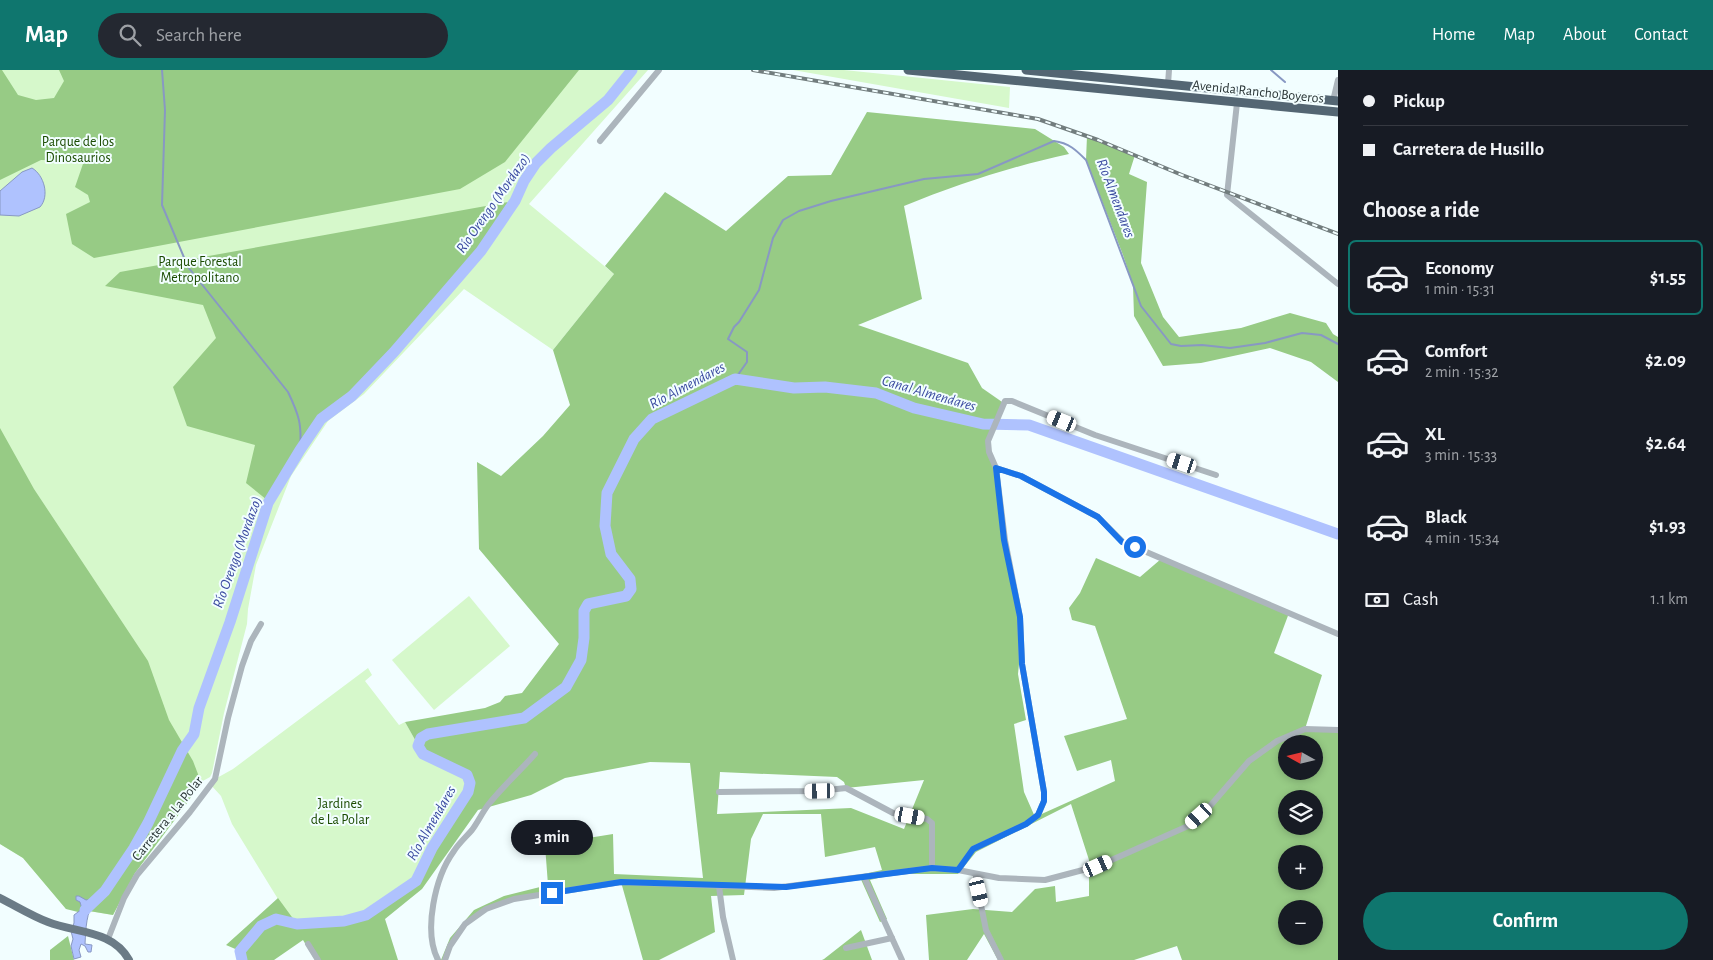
<!DOCTYPE html>
<html lang="en">
<head>
<meta charset="utf-8">
<style>
  body { margin:0; font-family:"Alegreya Sans",sans-serif; background:#242831; color:#f1f3f6; height:100vh; display:flex; flex-direction:column; font-size:19px; white-space:nowrap }
  * { box-sizing:border-box; margin:0 }
  p { font-size:16px; color:#9ea1a6 }
  .icon { flex:none; width:28px; height:28px; fill:none; stroke:currentColor; stroke-width:2; stroke-linecap:round; stroke-linejoin:round }
  .map { position:relative; flex:1; overflow:hidden }
  .drawer { display:flex; flex-direction:column; background:#171b24; width:375px }
  .drawer>* { flex:none }
  .banner { display:grid; align-content:center; height:110px; padding:0 25px; background:#171b24 }
  .needle { width:32px; rotate:278deg }
  .controls { position:absolute; left:1278px; top:665px; display:grid; gap:10px }
  .controls a { display:grid; place-items:center; width:45px; height:45px; border-radius:50%; background:#171b24; box-shadow:0 2px 8px #0003; font-size:25px }
  .end { position:absolute; width:22px; height:22px; margin:-11px; border:6px solid #1a73e8; background:#fff; box-shadow:0 0 0 2px #fff }
  .from { border-radius:50% }
  .bubble { position:absolute; height:35px; border-radius:18px; background:#171b24; box-shadow:0 2px 8px #0003; font-size:16px; font-weight:700; line-height:35px; text-align:center }
  .car { position:absolute; width:15px; height:30px; margin:-15px -8px; border-radius:6px; box-shadow:0 0 4px 1px #0007; background:linear-gradient(#fff 24%,#345 0 40%,#fff 0 76%,#345 0 86%,#fff 0) }
  .banner b { display:flex; align-items:center; gap:18px; height:48px; font-size:19px }
  .banner b+b { border-top:1px solid #363941 }
  .banner i { width:12px; height:12px; background:#f1f3f6 }
  ul { padding:0; list-style:none }
  li { display:flex; align-items:center; gap:15px; height:75px; margin:0 10px 8px; padding:0 15px; border:2px solid transparent; border-radius:8px }
  li div { flex:1 }
  li b { display:block; font-size:19px }
  li em { font-style:normal; font-weight:700 }
  li.selected { border-color:#0f766e }
  li>.icon { width:45px; height:45px; stroke-width:1.5 }
  h2 { padding:0 25px; font-size:22px; line-height:60px }
  .pay { display:flex; align-items:center; gap:12px; height:55px; padding:0 25px; font-size:19px }
  .pay p { margin-inline-start:auto }
  .action { display:flex; gap:10px; margin-top:auto; padding:10px 25px }
  .action a { flex:1; height:58px; border-radius:30px; background:#0f766e; color:#fff; font-size:20px; font-weight:700; line-height:58px; text-align:center }
  header { display:flex; align-items:center; gap:30px; box-sizing:border-box; height:70px; padding:0 25px; background:#0f766e; color:#fff }
  header strong { font-size:24px }
  nav { display:flex; gap:28px; margin-inline-start:auto; font-size:18px }
  .search { width:350px; height:45px; background:#242831; display:flex; align-items:center; gap:12px; box-sizing:border-box; padding:0 18px; border-radius:28px; color:#9ea1a6; font-size:19px }
  main { display:flex; flex:1; min-height:0 }
  .map>svg:first-child { display:block }
</style>
</head>
<body>
<header>
<strong>Map</strong>
<div class="search"><svg class="icon" aria-label="search" viewBox="0 0 24 24"><circle cx="10" cy="10" r="6"/><path d="M15 15l6 6"/></svg>Search here</div>
<nav><a>Home</a><a>Map</a><a>About</a><a>Contact</a></nav>
</header>
<main>
<div class="map">
<svg width="1338" height="890" viewBox="0 0 1338 890">
  <rect width="100%" height="100%" fill="#f2feff"/>
  <g fill="#d6f8cb">
    <polygon points="0,0 648,0 529,134 614,204 553,280 464,219 364,324 328,351 291,406 256,495 248,539 247,554 224,643 212,703 210,707 201,712 185,736 135,803 113,845 89,841 66,839 23,788 0,774"/>
    <polygon points="793,0 844,0 1010,17 1009,38"/>
    <polygon points="469,526 510,576 434,640 392,590"/>
    <polygon points="368,598 372,605 365,611 399,655 405,652 423,684 467,705 470,713 468,722 432,778 416,811 366,845 344,851 297,854 289,847 232,754 221,726 210,714 215,709 233,699"/>
  </g>
  <g fill="#97cb85" fill-rule="evenodd">
    <polygon points="0,0 2,0 18,25 36,30 54,28 64,11 59,0 579,0 505,92 460,119 94,188 72,174 66,144 90,132 88,125 75,117 84,91 41,90 0,110"/>
    <path d="M867 42 1035 59 1064 77 1069 84C1013 96 958 114 904 136L922 229 858 255 968 293 982 318 1005 334 988 372 996 398 1021 573 1018 604 1026 650 1014 654 1024 722 1035 747 1115 711 1111 690 1077 701 1064 666 1127 649 1095 556 1072 550 1069 538 1080 523 1096 488 1140 507 1161 489 1289 543 1274 583 1322 605 1305 659H1338V890H1182L1177 876 1134 890H998L984 864 967 890H929L926 845 973 839 1012 842 1035 819 1055 816 1056 832 1089 826V790L1071 734 976 782 958 804H895L870 810 887 849 880 852 859 805 882 800 875 777 825 787 821 744H763L751 769 744 825 711 826 715 862 659 890H643L621 812 514 829 486 839 465 854 445 890H441L450 868 474 840 504 826 548 815 545 775 613 764 614 804 703 808 690 693 650 692 565 708 531 725 478 740 422 819 385 849 398 890H315L303 870 274 890H245L240 881 226 875 278 828 297 854 344 851 366 845 416 811 432 778 468 722 470 713 466 705 423 684 405 652 485 638 500 632 505 626 522 623 559 574 479 479 477 392 501 406 543 366 570 335 553 280 614 204 605 196 665 122 726 161 788 106 831 105ZM1286 674H1314V701H1286ZM720 702 837 707 844 712 846 718 924 710 904 759 851 738 717 744ZM1286 729H1314V756H1286ZM1286 784H1314V811H1286ZM1286 839H1314V866H1286Z"/>
    <polygon points="1087,66 1135,85 1129,104 1147,112 1141,193 1163,247 1179,267 1241,258 1290,243 1326,253 1333,264 1338,267 1338,312 1311,292 1270,278 1201,293 1163,296 1134,246 1133,215 1123,185 1086,90"/>
    <polygon points="508,132 478,179 393,277 351,322 320,348 267,430 246,413 255,375 187,356 173,317 216,268 203,235 105,216 120,202"/>
    <polygon points="0,358 34,419 148,591 169,650 193,691 201,712 185,736 135,803 113,845 89,841 95,829 80,832 82,839 78,842 66,839 23,788 0,774"/>
    <polygon points="861,860 872,890 822,890 824,889"/>
    <polygon points="68,866 74,890 50,890 50,880"/>
  </g>
  <g fill="#afc2fe" stroke="#8898c3">
    <path d="M32 98C44 105 50 126 40 137L19 146 0 145V121L22 102Z"/>
    <path d="M76 826H79L86 830 95 829C86 844 86 857 85 874L92 875 91 882H88L85 876 81 874 79 880 81 887 74 889 71 876 73 869 71 861 74 853V845L82 839 80 832 76 830Z"/>
  </g>
  <g fill="none" stroke-linecap="round" stroke-linejoin="round">
    <g stroke="#8898c3" stroke-width="2">
      <path d="M162 0 165 40 162 135 188 197 288 322C299 345 302 354 300 380"/>
      <polyline points="1271,0 1285,12"/>
      <path d="M735 309 747 292V282L728 269 734 257 739 252 759 220 773 168 783 150 799 141 831 131 924 109 978 104 1054 71C1069 73 1076 80 1086 90L1141 236 1171 274 1181 276 1202 275 1230 278 1265 273 1302 263 1321 265 1338 274"/>
    </g>
    <g stroke="#afc2fe" stroke-width="11">
      <polyline points="85,840 105,821 134,778 148,753 182,681 194,664 199,638 230,552 268,433 300,380 321,349 352,326 394,282 481,181 515,131 524,111 536,93 551,78 608,30 632,0"/>
      <polyline points="242,890 240,881 261,856 276,849 297,854 344,851 366,845 416,811 432,778 468,722 470,713 467,705 423,684 418,676 421,668 428,664 524,648 566,617 581,590 584,568 584,541 588,534 626,526 631,519 630,509 611,484 605,456 607,423 634,369 652,349 735,309 794,318 825,317 876,323 914,338 983,354 1029,355 1338,464"/>
    </g>
    <g stroke="#acb5bc" stroke-width="6">
      <polyline points="1168,14 1169,0"/>
      <polyline points="1333,31 1338,10"/>
      <polyline points="1237,33 1227,125 1338,214"/>
      <polyline points="600,71 659,0"/>
      <polyline points="996,398 1021,406 1098,447 1123,472 1338,564"/>
      <polyline points="719,722 819,721 846,718 893,743 927,749 932,753 932,798"/>
      <polyline points="958,800 973,779 1026,754 1038,745 1044,731 1044,722 1022,594 1020,547 1005,470 996,398 989,382 988,371 1005,331 1012,331 1095,365 1216,405"/>
      <polyline points="976,804 976,810 986,860 1001,890"/>
      <polyline points="864,807 902,890"/>
      <polyline points="719,816 723,847 733,890"/>
      <polyline points="108,869 124,828 137,805 190,742 215,709 228,648 242,596 251,571 261,554"/>
      <polyline points="308,874 318,890"/>
      <polyline points="846,878 892,868"/>
      <path d="M438 890C423 861 435 807 454 781 459 773 466 767 472 760 478 752 482 743 488 735 502 717 520 701 535 684"/>
      <polyline points="445,890 450,876 465,854 486,839 514,829 621,812 774,818 932,798 958,800 999,808 1045,810 1098,796 1188,756 1210,736 1249,691 1277,671 1305,659 1338,660"/>
    </g>
    <path stroke="#6b7b86" stroke-width="8" d="M0 828C16 836 32 846 48 852 76 863 113 860 129 890"/>
    <g stroke="#546673" stroke-width="9">
      <polyline points="908,0 1338,42"/>
      <polyline points="1026,0 1338,31"/>
    </g>
    <g stroke="#727d7e" stroke-width="4">
      <polyline id="rail" points="753,0 1038,49 1098,70 1182,105 1338,164"/>
    </g>
    <use href="#rail" stroke="#f2feff" stroke-width="2" stroke-dasharray="5.5" stroke-linecap="butt"/>
  </g>
  <g fill="none" stroke-linecap="round" stroke-linejoin="round">
    <polyline stroke="#1a73e8" stroke-width="6" points="552,823 621,812 786,817 932,798 958,800 973,779 1026,754 1038,745 1044,731 1044,722 1022,594 1020,547 1004,470 996,398 1021,406 1098,447 1122,472 1135,477"/>
  </g>
  <g text-anchor="middle" stroke-width="4" stroke-linejoin="round" paint-order="stroke">
    <g font-size="14" fill="#2c3738" stroke="#f2feff">
      <text transform="translate(1258 21) rotate(6)" y="5">Avenida Rancho Boyeros</text>
      <text transform="translate(167 748) rotate(-51)" y="5">Carretera a La Polar</text>
    </g>
    <g font-size="14" fill="#1b4b01" stroke="#f2feff">
      <text x="78" y="76">Parque de los<tspan x="78" dy="16">Dinosaurios</tspan></text>
      <text x="200" y="196">Parque Forestal<tspan x="200" dy="16">Metropolitano</tspan></text>
      <text x="340" y="738">Jardines<tspan x="340" dy="16">de La Polar</tspan></text>
    </g>
    <g font-size="15" font-style="italic" fill="#3a4aa0" stroke="#f2feff">
      <text transform="translate(1116 128) rotate(69)" y="5">Río Almendares</text>
      <text transform="translate(493 133) rotate(-55)" y="5">Río Orengo (Mordazo)</text>
      <text transform="translate(687 315) rotate(-28)" y="5">Río Almendares</text>
      <text transform="translate(929 323) rotate(16)" y="5">Canal Almendares</text>
      <text transform="translate(237 482) rotate(-70)" y="5">Río Orengo (Mordazo)</text>
      <text transform="translate(431 753) rotate(-60)" y="5">Río Almendares</text>
    </g>
  </g>
</svg>
<div class="controls">
<a><svg class="needle" viewBox="-14 -14 28 28"><path d="M0-13l5 13h-10z" fill="#e53935"/><path d="M0 13l5-13h-10z" fill="#9ea1a6"/></svg></a>
<a><svg class="icon" aria-label="layers" viewBox="0 0 24 24"><path d="M12 4l9 5-9 5-9-5zM3 14l9 5 9-5"/></svg></a>
<a>+</a>
<a>−</a>
</div>
<i class="end from" style="left:1135px;top:477px"></i>
<i class="end" style="left:552px;top:823px"></i>
<div class="bubble" style="left:511px;top:750px;width:82px">3 min</div>
<i class="car" style="left:1062px;top:351px;rotate:292deg"></i>
<i class="car" style="left:1182px;top:393px;rotate:288deg"></i>
<i class="car" style="left:820px;top:721px;rotate:269deg"></i>
<i class="car" style="left:910px;top:746px;rotate:100deg"></i>
<i class="car" style="left:1199px;top:746px;rotate:228deg"></i>
<i class="car" style="left:1098px;top:796px;rotate:66deg"></i>
<i class="car" style="left:979px;top:822px;rotate:167deg"></i>
</div>
<section class="drawer">
<div class="banner">
<b><i class="from"></i>Pickup</b>
<b><i></i>Carretera de Husillo</b>
</div>
<h2>Choose a ride</h2>
<ul>
<li class="selected"><svg class="icon" aria-label="car" viewBox="0 0 24 24"><path d="M5 17H2v-5l4-1 3-4h7l3 4 3 1v5h-3M9 17h6M6 11h13"/><circle cx="7" cy="17" r="2"/><circle cx="17" cy="17" r="2"/></svg><div><b>Economy</b><p>1 min · 15:31</p></div><em>$1.55</em></li>
<li><svg class="icon" aria-label="car" viewBox="0 0 24 24"><path d="M5 17H2v-5l4-1 3-4h7l3 4 3 1v5h-3M9 17h6M6 11h13"/><circle cx="7" cy="17" r="2"/><circle cx="17" cy="17" r="2"/></svg><div><b>Comfort</b><p>2 min · 15:32</p></div><em>$2.09</em></li>
<li><svg class="icon" aria-label="car" viewBox="0 0 24 24"><path d="M5 17H2v-5l4-1 3-4h7l3 4 3 1v5h-3M9 17h6M6 11h13"/><circle cx="7" cy="17" r="2"/><circle cx="17" cy="17" r="2"/></svg><div><b>XL</b><p>3 min · 15:33</p></div><em>$2.64</em></li>
<li><svg class="icon" aria-label="car" viewBox="0 0 24 24"><path d="M5 17H2v-5l4-1 3-4h7l3 4 3 1v5h-3M9 17h6M6 11h13"/><circle cx="7" cy="17" r="2"/><circle cx="17" cy="17" r="2"/></svg><div><b>Black</b><p>4 min · 15:34</p></div><em>$1.93</em></li>
</ul>
<div class="pay"><svg class="icon" aria-label="cash" viewBox="0 0 24 24"><path d="M3 7h18v10H3z"/><circle cx="12" cy="12" r="2"/></svg>Cash<p>1.1 km</p></div>
<div class="action"><a>Confirm</a></div>
</section>
</main>
</body>
</html>
